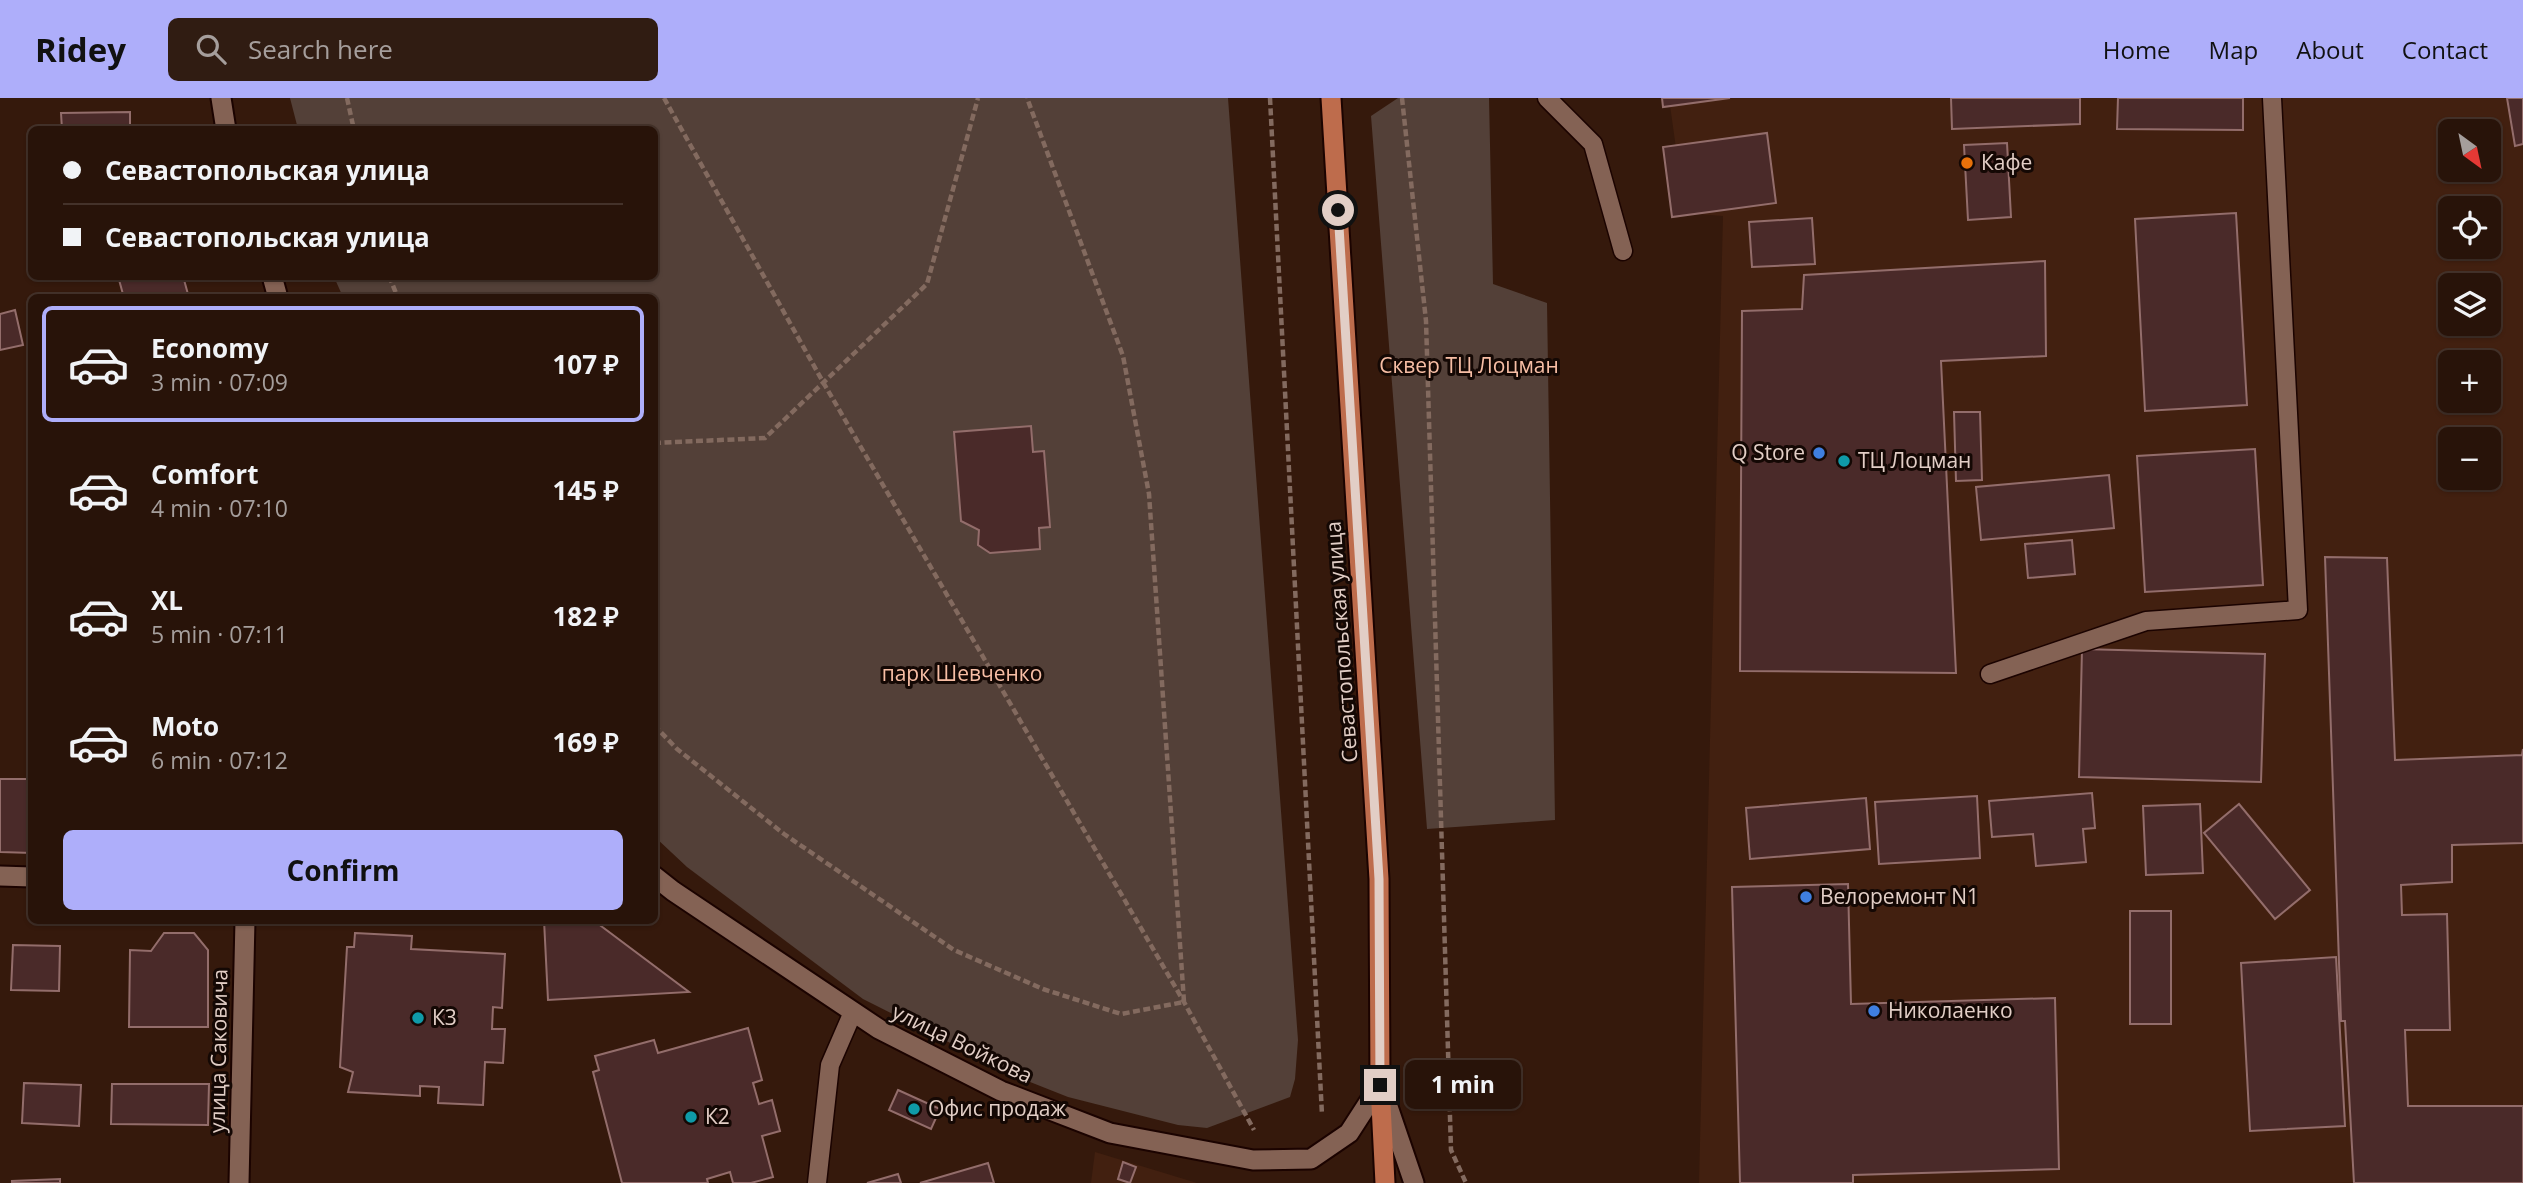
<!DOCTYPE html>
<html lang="en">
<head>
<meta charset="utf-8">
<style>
  body { margin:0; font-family:"Open Sans",sans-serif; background:#301c12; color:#f1f3f6; height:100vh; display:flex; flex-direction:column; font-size:26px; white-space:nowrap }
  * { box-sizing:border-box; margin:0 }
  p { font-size:23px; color:#a59e9c }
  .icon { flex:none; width:38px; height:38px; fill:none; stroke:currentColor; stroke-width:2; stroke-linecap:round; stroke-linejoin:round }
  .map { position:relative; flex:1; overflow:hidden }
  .details { position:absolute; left:28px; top:196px; width:630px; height:630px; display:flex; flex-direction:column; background:#281309; border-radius:10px; box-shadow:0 2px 5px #0004,0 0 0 2px #44322a }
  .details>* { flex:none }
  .banner { position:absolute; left:28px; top:28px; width:630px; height:154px; border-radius:10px; box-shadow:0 2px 5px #0004,0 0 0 2px #44322a; display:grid; align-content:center; height:154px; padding:0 35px; background:#281309 }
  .needle { width:46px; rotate:147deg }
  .fabs { position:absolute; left:2438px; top:21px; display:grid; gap:14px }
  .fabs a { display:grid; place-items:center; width:63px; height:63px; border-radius:10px; background:#281309; box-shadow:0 2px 5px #0004,0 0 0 2px #44322a; font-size:35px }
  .end { position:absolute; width:32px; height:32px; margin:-16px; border:9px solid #e2cec6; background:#111; box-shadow:0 0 0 4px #111 }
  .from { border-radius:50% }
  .bubble { position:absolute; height:49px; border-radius:10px; background:#281309; box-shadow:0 2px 5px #0004,0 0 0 2px #44322a; font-size:23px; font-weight:700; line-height:49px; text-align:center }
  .banner b { display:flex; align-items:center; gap:24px; height:66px; font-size:26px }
  .banner b+b { border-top:2px solid #44322a }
  .banner i { width:18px; height:18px; background:#f1f3f6 }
  ul { padding:12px 0 0; list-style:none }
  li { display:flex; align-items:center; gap:21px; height:116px; margin:0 14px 10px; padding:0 21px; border:4px solid transparent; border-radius:10px }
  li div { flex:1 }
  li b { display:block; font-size:26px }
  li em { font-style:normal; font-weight:700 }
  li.on { border-color:#aeaefa }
  li>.icon { width:63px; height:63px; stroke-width:1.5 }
  .action { display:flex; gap:14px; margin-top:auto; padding:14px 35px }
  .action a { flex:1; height:80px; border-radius:10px; background:#aeaefa; color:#111; font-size:28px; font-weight:700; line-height:80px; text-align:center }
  header { display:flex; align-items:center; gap:42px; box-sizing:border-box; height:98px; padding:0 35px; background:#aeaefa; color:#111 }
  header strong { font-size:33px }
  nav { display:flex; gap:38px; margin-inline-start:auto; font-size:24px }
  .search { width:490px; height:63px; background:#301c12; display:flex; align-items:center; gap:18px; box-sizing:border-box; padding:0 24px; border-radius:10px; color:#a59e9c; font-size:26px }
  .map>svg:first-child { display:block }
</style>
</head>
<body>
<header>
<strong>Ridey</strong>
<div class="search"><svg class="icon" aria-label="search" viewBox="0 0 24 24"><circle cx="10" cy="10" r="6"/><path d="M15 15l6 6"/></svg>Search here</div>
<nav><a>Home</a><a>Map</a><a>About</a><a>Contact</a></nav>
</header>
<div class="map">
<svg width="2523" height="1085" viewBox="0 0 2523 1085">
  <rect width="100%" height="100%" fill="#35190c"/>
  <g fill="#422010" fill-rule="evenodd">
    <path d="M1669 0H2523V1085H1699L1723 118 1685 115ZM2450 33H2488V72H2450ZM2450 110H2488V149H2450ZM2450 187H2488V226H2450ZM2450 264H2488V303H2450ZM2450 341H2488V380H2450Z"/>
    <polygon points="1095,1054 1197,1085 1091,1085"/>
  </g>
  <g fill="#534038">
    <polygon points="290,0 1228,0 1298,942 1295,981 1290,999 1207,1030 1178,1027 1068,999 1020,980 863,901 687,769 655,739 654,200 343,199 334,179 654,178 654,32 298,31"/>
    <polygon points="1398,0 1489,0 1493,186 1547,205 1555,722 1427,731 1371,18"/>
  </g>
  <g fill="#4a2a29" stroke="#936d6b" stroke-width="2">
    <polygon points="1662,0 1730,0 1663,9"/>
    <polygon points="1951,0 2080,0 2080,26 1952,31"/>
    <polygon points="2118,0 2243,0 2243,32 2117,31"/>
    <polygon points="2507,0 2523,0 2523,46 2515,48"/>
    <polygon points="130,14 130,32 62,32 61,15"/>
    <polygon points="1767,35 1776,105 1672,119 1663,49"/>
    <polygon points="2007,45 2011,119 1968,122 1964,47"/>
    <polygon points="2236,115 2247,307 2145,313 2135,121"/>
    <polygon points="1812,120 1815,166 1752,169 1749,124"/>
    <polygon points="2045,163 2046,258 1941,263 1956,575 1740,573 1742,213 1802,211 1804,177"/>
    <polygon points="118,178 183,178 189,200 124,200"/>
    <polygon points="15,212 23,247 0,252 0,216"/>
    <polygon points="1954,314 1980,314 1982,382 1956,383"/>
    <polygon points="1031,328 1033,354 1044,353 1050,429 1039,430 1040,451 990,455 978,447 979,432 961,423 954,334"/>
    <polygon points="2255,351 2263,487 2145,494 2137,358"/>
    <polygon points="2109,377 2114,430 1981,442 1976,389"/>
    <polygon points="2072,442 2075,476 2028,480 2025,446"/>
    <polygon points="2325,459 2387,460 2395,662 2522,657 2523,651 2523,745 2452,747 2452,784 2401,787 2402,817 2447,816 2450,932 2405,932 2408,1008 2523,1008 2523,1085 2354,1085 2345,923 2341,923"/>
    <polygon points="2082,551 2265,556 2261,684 2079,679"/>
    <polygon points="0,681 32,681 32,755 0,754"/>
    <polygon points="2092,695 2095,730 2083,731 2086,764 2036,768 2033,736 1992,739 1989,703"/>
    <polygon points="1977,698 1980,760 1879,766 1875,704"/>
    <polygon points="1866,700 1870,751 1750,761 1746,710"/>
    <polygon points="2200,706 2203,775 2146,777 2143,708"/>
    <polygon points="2239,706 2310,792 2275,821 2204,735"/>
    <polygon points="1848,786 1851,906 2055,900 2059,1071 1853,1077 1853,1085 1740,1085 1732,789"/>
    <rect x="2130" y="813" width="41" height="113"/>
    <polygon points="544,822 593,822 689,894 548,902"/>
    <polygon points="164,835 194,835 208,852 208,929 129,929 130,852 151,853"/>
    <polygon points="355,835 412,838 411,851 505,856 502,910 493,909 492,931 505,931 503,965 485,964 483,1007 438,1005 439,989 420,988 420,998 348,994 353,974 340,969 347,849 354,849"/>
    <polygon points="13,847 60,848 59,893 11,892"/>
    <polygon points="2336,859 2345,1028 2250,1033 2241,865"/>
    <polygon points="748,930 762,982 753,985 759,1006 772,1002 780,1033 762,1038 773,1079 751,1085 733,1085 730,1074 707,1081 708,1085 622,1085 593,974 599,972 595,958 654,942 658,955"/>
    <polygon points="24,985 81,987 79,1028 22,1025"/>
    <polygon points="112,986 209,986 208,1027 111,1026"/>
    <polygon points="898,992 940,1011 931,1031 889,1012"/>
    <polygon points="1123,1064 1136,1069 1130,1085 1118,1081"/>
    <polygon points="988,1065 994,1085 920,1085"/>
    <polygon points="898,1076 901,1085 867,1085"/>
    <polygon points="60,1081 60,1085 12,1085 12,1083"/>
  </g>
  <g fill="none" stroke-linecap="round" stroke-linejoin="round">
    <g stroke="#1b0300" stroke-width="21">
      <g id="service">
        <polyline points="1547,0 1593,46 1623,153"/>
        <polyline points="1990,576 2146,523 2298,512 2272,0"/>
        <polyline points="817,1085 830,967 853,914"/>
      </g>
    </g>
    <g stroke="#1b0300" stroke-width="23">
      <g id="minor">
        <polyline points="221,0 226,32"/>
        <polyline points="272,178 278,200"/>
        <polyline points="0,778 32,779"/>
        <polyline points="654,778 673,793 879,931 1001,993 1110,1035 1253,1062 1311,1061 1349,1035 1380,987"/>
        <polyline points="239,1085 245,822"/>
      </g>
    </g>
    <g stroke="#1b0300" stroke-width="23">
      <polyline id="secondary" points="1384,997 1414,1085"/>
    </g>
    <g stroke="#1b0300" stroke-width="23">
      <polyline id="primary" points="1331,0 1379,781 1380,987 1385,1085"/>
    </g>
    <g stroke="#836a5f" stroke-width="4.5" stroke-dasharray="7 3.5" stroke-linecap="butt">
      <polyline points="347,0 354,32"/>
      <polyline points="664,0 823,284 1184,904 1254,1032"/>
      <polyline points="1270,0 1322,1017"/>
      <polyline points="1402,0 1426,223 1451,1052 1466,1085"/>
      <polyline points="389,178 398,200"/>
      <polyline points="654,345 765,340 927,186 978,0"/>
      <polyline points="654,627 677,651 784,736 954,852 1043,891 1121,916 1184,904 1149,396 1123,258 1027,0"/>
    </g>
    <use href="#service" stroke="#846254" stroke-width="18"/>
    <use href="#minor" stroke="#846254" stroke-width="19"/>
    <use href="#secondary" stroke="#846254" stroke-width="19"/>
    <use href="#primary" stroke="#be6c4c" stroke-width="19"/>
  </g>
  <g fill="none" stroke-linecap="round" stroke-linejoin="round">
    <polyline stroke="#e2cec6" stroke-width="9" points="1338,112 1379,781 1380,987"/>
  </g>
  <circle fill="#e8710a" stroke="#140804" stroke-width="2.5" cx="1967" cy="65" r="7"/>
  <g fill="#3f7fe0" stroke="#140804" stroke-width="2.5">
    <circle cx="1819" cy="355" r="7"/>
    <circle cx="1806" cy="799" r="7"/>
    <circle cx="1874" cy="913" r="7"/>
  </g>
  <g fill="#0f9aa8" stroke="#140804" stroke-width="2.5">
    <circle cx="1844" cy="363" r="7"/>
    <circle cx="418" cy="920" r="7"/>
    <circle cx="914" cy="1011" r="7"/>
    <circle cx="691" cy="1019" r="7"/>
  </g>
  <g text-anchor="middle" stroke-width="6" stroke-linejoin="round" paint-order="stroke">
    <g font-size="21" fill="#e2cec6" stroke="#140804" text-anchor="start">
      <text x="1981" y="72">Кафе</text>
      <text x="1805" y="362" text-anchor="end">Q Store</text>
      <text x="1858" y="370">ТЦ Лоцман</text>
      <text x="1820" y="806">Велоремонт N1</text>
      <text x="1888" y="920">Николаенко</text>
      <text x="432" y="927">К3</text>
      <text x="928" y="1018">Офис продаж</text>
      <text x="705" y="1026">К2</text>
    </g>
    <g font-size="21" fill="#f7bea5" stroke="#140804">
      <text x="1469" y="275">Сквер ТЦ Лоцман</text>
      <text x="962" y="583">парк Шевченко</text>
    </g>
    <g font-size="21" fill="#e2cec6" stroke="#140804">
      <text transform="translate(1342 544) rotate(-94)" y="7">Севастопольская улица</text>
      <text transform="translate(962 946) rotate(26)" y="7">улица Войкова</text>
      <text transform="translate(219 953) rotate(-89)" y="7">улица Саковича</text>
    </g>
  </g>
</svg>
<div class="fabs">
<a><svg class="needle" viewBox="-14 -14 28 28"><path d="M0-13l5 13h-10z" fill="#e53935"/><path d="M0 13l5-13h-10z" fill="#a59e9c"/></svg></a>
<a><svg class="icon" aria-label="locate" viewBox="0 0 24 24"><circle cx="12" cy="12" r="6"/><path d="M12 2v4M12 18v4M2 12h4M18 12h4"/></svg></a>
<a><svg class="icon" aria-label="layers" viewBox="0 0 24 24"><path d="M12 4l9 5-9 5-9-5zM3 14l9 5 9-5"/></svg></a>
<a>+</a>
<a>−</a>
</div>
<i class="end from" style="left:1338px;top:112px"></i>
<i class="end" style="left:1380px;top:987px"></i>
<div class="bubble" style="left:1405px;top:962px;width:116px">1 min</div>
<div class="banner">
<b><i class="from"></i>Севастопольская улица</b>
<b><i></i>Севастопольская улица</b>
</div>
<section class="details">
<ul>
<li class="on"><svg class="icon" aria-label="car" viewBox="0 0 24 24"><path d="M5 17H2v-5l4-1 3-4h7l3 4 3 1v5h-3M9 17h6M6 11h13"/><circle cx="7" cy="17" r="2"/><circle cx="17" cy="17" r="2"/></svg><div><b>Economy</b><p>3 min · 07:09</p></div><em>107 ₽</em></li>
<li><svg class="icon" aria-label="car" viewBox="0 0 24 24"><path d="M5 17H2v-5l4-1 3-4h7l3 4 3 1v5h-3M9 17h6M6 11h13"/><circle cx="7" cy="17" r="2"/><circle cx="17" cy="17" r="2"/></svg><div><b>Comfort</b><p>4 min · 07:10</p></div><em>145 ₽</em></li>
<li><svg class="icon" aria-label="car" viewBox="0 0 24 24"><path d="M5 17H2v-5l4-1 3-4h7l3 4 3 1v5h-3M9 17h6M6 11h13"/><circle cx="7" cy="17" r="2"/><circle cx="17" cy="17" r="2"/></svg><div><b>XL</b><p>5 min · 07:11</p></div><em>182 ₽</em></li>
<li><svg class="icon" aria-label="car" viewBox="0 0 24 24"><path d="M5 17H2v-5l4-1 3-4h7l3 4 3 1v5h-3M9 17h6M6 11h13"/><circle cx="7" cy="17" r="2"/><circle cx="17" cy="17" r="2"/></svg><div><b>Moto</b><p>6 min · 07:12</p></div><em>169 ₽</em></li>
</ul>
<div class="action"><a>Confirm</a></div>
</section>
</div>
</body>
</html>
